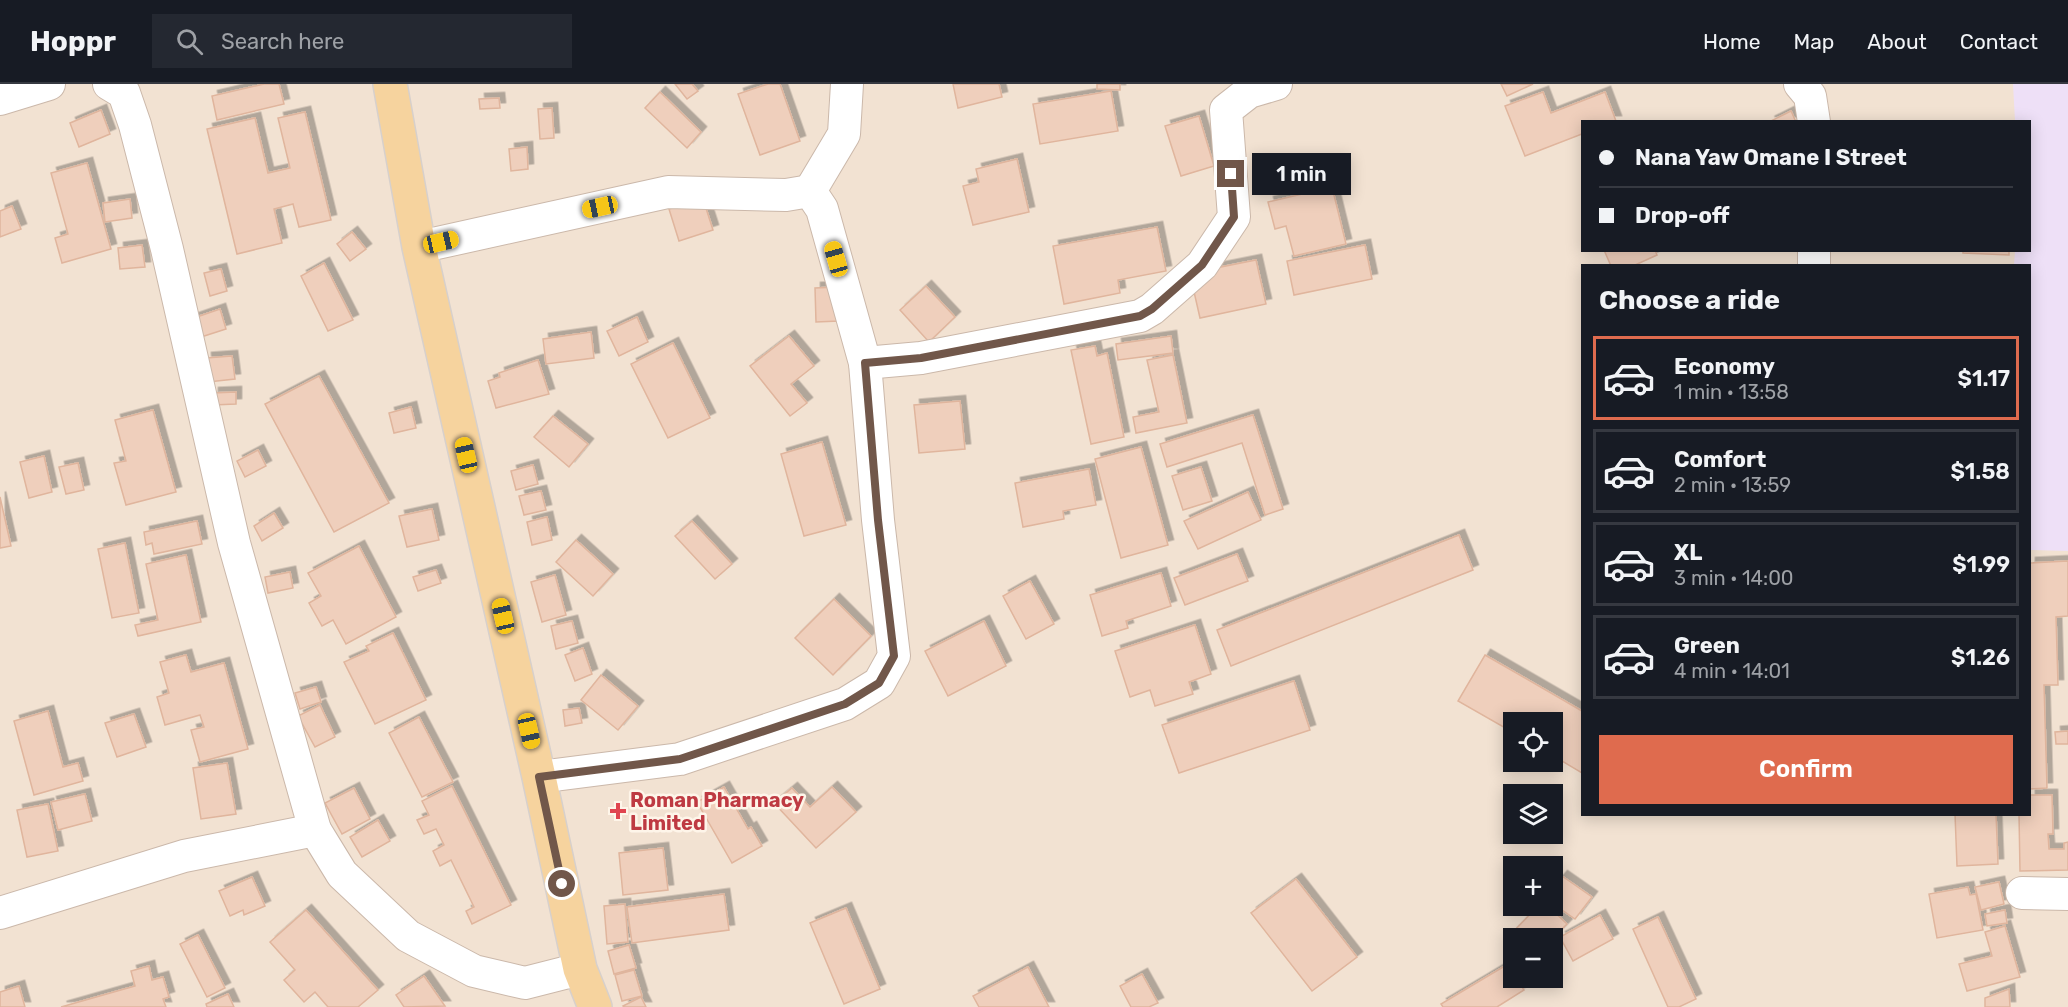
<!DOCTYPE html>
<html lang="en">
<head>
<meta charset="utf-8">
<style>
  body { margin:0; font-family:Rubik,sans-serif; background:#242831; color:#f1f3f6; height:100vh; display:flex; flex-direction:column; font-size:22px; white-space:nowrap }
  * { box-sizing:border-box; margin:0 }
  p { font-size:20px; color:#9ea1a6 }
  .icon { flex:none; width:33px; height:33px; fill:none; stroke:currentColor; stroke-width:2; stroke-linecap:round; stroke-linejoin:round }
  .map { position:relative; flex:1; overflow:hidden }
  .drawer { position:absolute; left:1581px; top:180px; width:450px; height:552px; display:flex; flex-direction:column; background:#171b24; border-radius:0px; box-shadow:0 3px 15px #0003 }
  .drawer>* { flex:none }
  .guide { position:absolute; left:1581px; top:36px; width:450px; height:132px; border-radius:0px; box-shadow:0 3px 15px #0003; display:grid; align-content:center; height:132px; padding:0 18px; background:#171b24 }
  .controls { position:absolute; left:1503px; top:628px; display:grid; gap:12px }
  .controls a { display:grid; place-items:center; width:60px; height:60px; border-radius:0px; background:#171b24; box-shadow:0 3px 15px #0003; font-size:30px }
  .end { position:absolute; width:27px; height:27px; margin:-14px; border:8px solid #71574a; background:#fff; box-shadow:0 0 0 3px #fff }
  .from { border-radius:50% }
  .bubble { position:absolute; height:42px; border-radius:0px; background:#171b24; box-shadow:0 3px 15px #0003; font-size:20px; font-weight:600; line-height:42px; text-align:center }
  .car { position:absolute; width:18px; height:36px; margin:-18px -9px; border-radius:8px; box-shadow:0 0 4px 2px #0007; background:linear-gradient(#f5c518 24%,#345 0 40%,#f5c518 0 76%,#345 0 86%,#f5c518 0) }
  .guide b { display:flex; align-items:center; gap:21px; height:57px; font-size:22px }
  .guide b+b { border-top:2px solid #363941 }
  .guide i { width:15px; height:15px; background:#f1f3f6 }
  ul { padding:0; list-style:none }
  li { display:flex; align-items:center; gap:18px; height:84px; margin:0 12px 9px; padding:0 6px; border:3px solid #363941; border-radius:0px }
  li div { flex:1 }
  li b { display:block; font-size:22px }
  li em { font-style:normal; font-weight:600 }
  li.on { border-color:#df6b4e }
  li>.icon { width:54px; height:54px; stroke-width:1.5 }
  h2 { padding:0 18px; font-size:27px; line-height:72px }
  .primary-button { display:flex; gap:12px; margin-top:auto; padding:12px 18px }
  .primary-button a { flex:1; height:69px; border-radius:0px; background:#df6b4e; color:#fff; font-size:24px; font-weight:600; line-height:69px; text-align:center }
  header { display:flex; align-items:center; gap:36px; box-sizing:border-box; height:84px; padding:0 30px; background:#171b24; border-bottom:2px solid #363941 }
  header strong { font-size:28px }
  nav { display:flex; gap:33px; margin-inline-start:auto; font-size:21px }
  .search { width:420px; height:54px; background:#242831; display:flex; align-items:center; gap:15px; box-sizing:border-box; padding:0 21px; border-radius:0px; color:#9ea1a6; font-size:22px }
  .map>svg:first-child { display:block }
</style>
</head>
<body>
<header>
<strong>Hoppr</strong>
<div class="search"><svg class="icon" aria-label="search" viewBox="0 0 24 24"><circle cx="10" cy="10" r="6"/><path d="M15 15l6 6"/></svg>Search here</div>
<nav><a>Home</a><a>Map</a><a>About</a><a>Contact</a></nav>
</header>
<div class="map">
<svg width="2068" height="923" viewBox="0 0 2068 923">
  <defs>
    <filter id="shadow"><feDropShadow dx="5.5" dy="-5.5" stdDeviation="0" flood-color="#0004"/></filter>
  </defs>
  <rect width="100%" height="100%" fill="#fbf1e3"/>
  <path fill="#f2e2d2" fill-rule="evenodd" d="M0 0H2068V923H0ZM1582 38H2030V166H1582ZM1582 182H2030V730H1582ZM1514 639H1552V678H1514ZM1514 711H1552V750H1514ZM1514 783H1552V822H1514ZM1514 855H1552V894H1514Z"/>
  <polygon fill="#eee0f7" points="2013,0 2068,0 2068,467 2030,466 2030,182 2014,181 2015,167 2030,166 2030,38 2015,37"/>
  <g fill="#efcfbc" stroke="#e0b59d" stroke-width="1.5" filter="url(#shadow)">
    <polygon points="264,0 279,0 284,20 217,36 212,12"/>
    <polygon points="675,0 692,0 698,7 687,15"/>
    <polygon points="768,0 780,0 800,57 760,71 738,10"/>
    <polygon points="953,0 999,0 1002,13 958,24"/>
    <polygon points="1097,0 1120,0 1120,6 1097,5"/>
    <polygon points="1501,0 1533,0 1507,12"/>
    <polygon points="1111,7 1118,47 1040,60 1033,20"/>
    <polygon points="660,8 701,48 687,64 645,24"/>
    <polygon points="1543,8 1551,29 1605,8 1616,37 1582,38 1582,50 1525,72 1505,22"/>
    <polygon points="499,14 500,24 480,25 479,15"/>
    <polygon points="552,24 554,54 540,55 538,25"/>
    <polygon points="101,26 110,50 79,63 70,39"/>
    <polygon points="1791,27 1796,38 1769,38"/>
    <polygon points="305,28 331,136 299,143 293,120 274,125 282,159 237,170 207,45 255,34 268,89 290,84 278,34"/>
    <polygon points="1199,32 1214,82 1181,92 1165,42"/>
    <polygon points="527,63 528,85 511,87 509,65"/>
    <polygon points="1017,75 1029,128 973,141 963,102 979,98 976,85"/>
    <polygon points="87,79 111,165 62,179 55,154 68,150 51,89"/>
    <polygon points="1332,103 1346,160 1294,172 1286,142 1275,145 1268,118"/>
    <polygon points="130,115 132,134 105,138 103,119"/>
    <polygon points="703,115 713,146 679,157 669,125"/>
    <polygon points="12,122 21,145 0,153 0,127"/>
    <polygon points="1157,143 1166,187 1118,196 1120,209 1064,220 1053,162"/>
    <polygon points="352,148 366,165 350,177 337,160"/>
    <polygon points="142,161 145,183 120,185 118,164"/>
    <polygon points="1365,161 1372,195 1294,211 1287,177"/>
    <polygon points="1604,166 1655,166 1657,171 1633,182 1611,182"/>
    <polygon points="1963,166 2009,166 2009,171 1963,169"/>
    <polygon points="1256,176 1266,220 1200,234 1192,199 1206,186"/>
    <polygon points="324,179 353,236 328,247 301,192"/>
    <polygon points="221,185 227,207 210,212 204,189"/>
    <polygon points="926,202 955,233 929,258 900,226"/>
    <polygon points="838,203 839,237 816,238 815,204"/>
    <polygon points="220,225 226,245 198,254 191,235"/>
    <polygon points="637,233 648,258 619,272 607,247"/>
    <polygon points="591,248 594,274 546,280 543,255"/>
    <polygon points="789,252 814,282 791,300 807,319 790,332 750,282"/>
    <polygon points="1171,252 1173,269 1118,276 1116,260"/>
    <polygon points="673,259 710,334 668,354 631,280"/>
    <polygon points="1095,262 1097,272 1107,269 1124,353 1091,360 1071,266"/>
    <polygon points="1173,271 1187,339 1136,349 1133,333 1159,328 1147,276"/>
    <polygon points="232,272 235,295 208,298 206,274"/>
    <polygon points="538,276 549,310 496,324 488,297 500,293 499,289"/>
    <polygon points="319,292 389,419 334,448 265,320"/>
    <polygon points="236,308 236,320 213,321 213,309"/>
    <polygon points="960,317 965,365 919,369 914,321"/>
    <polygon points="411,323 416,344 394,349 389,329"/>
    <polygon points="153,326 176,408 126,421 114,379 126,377 115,336"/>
    <polygon points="1253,331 1283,425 1265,431 1242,359 1167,383 1160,360"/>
    <polygon points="553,332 588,360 569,383 534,353"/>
    <polygon points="822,358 846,441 804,452 781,370"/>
    <polygon points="1141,363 1168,461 1121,474 1095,375"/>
    <polygon points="258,366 266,382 245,393 237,377"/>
    <polygon points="44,372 52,408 29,414 20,378"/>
    <polygon points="78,379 84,406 66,410 59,383"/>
    <polygon points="533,381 538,400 516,406 511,387"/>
    <polygon points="1201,383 1212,417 1183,426 1172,392"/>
    <polygon points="1089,385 1096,421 1063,427 1064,435 1023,443 1015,399"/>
    <polygon points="541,407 546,426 524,431 519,412"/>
    <polygon points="1248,408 1261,436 1198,465 1184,437"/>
    <polygon points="0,413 11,462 0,464"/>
    <polygon points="432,425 439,456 407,463 399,432"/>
    <polygon points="274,429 283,444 262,457 254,442"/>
    <polygon points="547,433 552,456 532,461 527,438"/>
    <polygon points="197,437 202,460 154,470 152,459 146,461 144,448"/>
    <polygon points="692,437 732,480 715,495 675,452"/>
    <polygon points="1459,451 1473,486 1231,582 1217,546"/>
    <polygon points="576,456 613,490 593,512 556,478"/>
    <polygon points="125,459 139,529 112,534 98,465"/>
    <polygon points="359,462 396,533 346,560 333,536 322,542 309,519 321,512 308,489"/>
    <polygon points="1237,470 1248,497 1185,521 1174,494"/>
    <polygon points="186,471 201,538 138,552 135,541 158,536 146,480"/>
    <polygon points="2068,477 2068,532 2056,533 2058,601 2044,601 2047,704 2030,705 2030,479"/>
    <polygon points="436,486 441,499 418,507 413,493"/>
    <polygon points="290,488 293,504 268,509 265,493"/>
    <polygon points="1161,489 1171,522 1126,537 1128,544 1102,552 1090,511"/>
    <polygon points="555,491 566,531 542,538 531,498"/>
    <polygon points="1030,497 1054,540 1026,555 1003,512"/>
    <polygon points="834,515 871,552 833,591 795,554"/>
    <polygon points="572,537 578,559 556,565 551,542"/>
    <polygon points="984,537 1006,582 948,612 925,567"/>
    <polygon points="1195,541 1211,590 1189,598 1193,610 1155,622 1150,606 1130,613 1115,567"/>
    <polygon points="393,549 426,616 375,640 344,578 369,567 366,562"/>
    <polygon points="583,564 592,590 575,597 565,571"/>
    <polygon points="186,571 191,588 224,579 248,665 200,678 191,646 204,643 200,631 165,641 157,613 169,609 160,578"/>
    <polygon points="1485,571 1582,627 1582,689 1552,671 1552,639 1514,639 1514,649 1458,617"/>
    <polygon points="601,591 638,622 618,646 581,616"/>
    <polygon points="1294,597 1310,646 1179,689 1162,641"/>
    <polygon points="316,603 321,618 300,625 295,609"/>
    <polygon points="320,621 335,653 315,663 298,632"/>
    <polygon points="579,624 582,639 565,642 563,626"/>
    <polygon points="48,627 63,683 78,679 83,697 34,711 14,637"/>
    <polygon points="134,630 146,663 117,673 105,639"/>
    <polygon points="419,633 453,698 422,713 389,649"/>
    <polygon points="2068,647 2068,660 2056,660 2055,648"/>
    <polygon points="227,679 236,730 201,735 193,684"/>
    <polygon points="452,702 511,821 472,840 466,827 474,823 451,776 440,782 433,767 444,761 436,745 424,750 417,736 429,731 422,717"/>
    <polygon points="724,703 748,745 751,743 762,762 732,779 697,718"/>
    <polygon points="832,703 856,728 816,764 774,719 792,704 810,723"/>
    <polygon points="354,704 370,735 342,750 325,719"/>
    <polygon points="85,710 92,737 58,746 51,718"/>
    <polygon points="2030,711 2052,711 2053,750 2048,750 2049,765 2064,765 2064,759 2068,758 2068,786 2020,787 2019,730 2030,730"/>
    <polygon points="48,720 58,767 27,773 17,726"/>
    <polygon points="1955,730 1996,730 1998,780 1957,782"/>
    <polygon points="378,736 390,757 362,773 350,753"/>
    <polygon points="663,764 668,806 623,811 619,769"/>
    <polygon points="1562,792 1592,813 1575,835 1552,819 1552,804"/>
    <polygon points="252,793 265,822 244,831 243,826 230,832 219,807"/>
    <polygon points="1296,795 1357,873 1312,907 1251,829"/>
    <polygon points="1999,798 2004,820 1981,826 1975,803"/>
    <polygon points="1968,803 1970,811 1976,810 1983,846 1937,854 1929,810"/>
    <polygon points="724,810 729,846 632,859 627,823"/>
    <polygon points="625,820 628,858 607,860 604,822"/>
    <polygon points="1538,822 1548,822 1567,840 1552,855 1519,855 1512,849"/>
    <polygon points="846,824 880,905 844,920 810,839"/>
    <polygon points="306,826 378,906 358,923 328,923 315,908 304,918 284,896 295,886 270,858"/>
    <polygon points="2005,826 2007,839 1987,842 1985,830"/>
    <polygon points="1600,831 1613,855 1573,877 1560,853"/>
    <polygon points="1658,833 1696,915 1679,923 1668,923 1633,845"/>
    <polygon points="2005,842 2020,893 1967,907 1959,880 1992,872 1985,848"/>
    <polygon points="198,851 225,904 207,913 180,860"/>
    <polygon points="629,861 636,884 614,890 608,867"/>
    <polygon points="1508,880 1514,894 1516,894 1524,906 1497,923 1443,923 1441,920"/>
    <polygon points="149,882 152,896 163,893 169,913 163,915 166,923 61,923 135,902 131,887"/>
    <polygon points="1028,883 1049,923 979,923 973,912"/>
    <polygon points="634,886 642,912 622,917 615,891"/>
    <polygon points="1142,890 1158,919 1149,923 1131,923 1120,902"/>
    <polygon points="424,892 445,922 404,923 396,911"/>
    <polygon points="19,902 25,923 0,923 0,908"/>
    <polygon points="2009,905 2010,923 1985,923 1985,914"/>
    <polygon points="228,910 234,923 207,923 206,920"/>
    <polygon points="641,913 646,923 624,923 623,922"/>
  </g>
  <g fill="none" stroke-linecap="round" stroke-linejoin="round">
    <g stroke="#cbb8aa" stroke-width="34">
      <g id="minor">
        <polyline points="109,0 124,9 135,41 167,165 234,459 315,746"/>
        <polyline points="1800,0 1810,12 1814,38"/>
        <polyline points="0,15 49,0"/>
        <polyline points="810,107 844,50 847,0"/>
        <polyline points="419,163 668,108 786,111 810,107 822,125 865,279 878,436 894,572 879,599 845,620 680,675 539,693"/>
        <polyline points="1814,182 1814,166"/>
        <polyline points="865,279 921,274 1140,232 1152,225 1202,181 1234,133 1226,26 1249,8 1276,0"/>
        <polyline points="2022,809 2068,810"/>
        <polyline points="0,829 184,772 315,746 342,790 408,852 474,887 525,899 580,885"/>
      </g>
    </g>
    <g stroke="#d7d0cc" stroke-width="36">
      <polyline id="major" points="390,0 419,163 539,693 580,885 595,923"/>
    </g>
    <use href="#minor" stroke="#fff" stroke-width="32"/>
    <use href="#major" stroke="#f6d39e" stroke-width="33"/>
  </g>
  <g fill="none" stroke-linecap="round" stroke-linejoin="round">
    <polyline stroke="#71574a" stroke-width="8" points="562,800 539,693 680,675 845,620 879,599 894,572 878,436 865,279 921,274 1140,232 1152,225 1202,181 1234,133 1231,90"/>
  </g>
  <path fill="#e0444e" stroke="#fef5e9" stroke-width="2" d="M615 718h6v6h6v6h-6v6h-6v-6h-6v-6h6z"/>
  <g text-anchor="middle" stroke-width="5" stroke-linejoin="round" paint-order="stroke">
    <g font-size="20" font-weight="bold" fill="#be3a42" stroke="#fef5e9" text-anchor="start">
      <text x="630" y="723">Roman Pharmacy<tspan x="630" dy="23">Limited</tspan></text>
    </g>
  </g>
</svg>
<div class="controls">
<a><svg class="icon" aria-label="locate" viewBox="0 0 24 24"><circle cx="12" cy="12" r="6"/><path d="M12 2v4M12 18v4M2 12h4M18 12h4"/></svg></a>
<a><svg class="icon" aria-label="layers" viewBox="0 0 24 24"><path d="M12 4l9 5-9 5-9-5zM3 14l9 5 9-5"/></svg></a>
<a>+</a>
<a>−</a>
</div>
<i class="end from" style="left:562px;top:800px"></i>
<i class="end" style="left:1231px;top:90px"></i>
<div class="bubble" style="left:1252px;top:69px;width:99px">1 min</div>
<i class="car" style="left:600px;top:123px;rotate:258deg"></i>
<i class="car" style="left:441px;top:158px;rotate:77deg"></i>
<i class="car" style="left:836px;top:175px;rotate:344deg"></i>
<i class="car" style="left:466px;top:371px;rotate:347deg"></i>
<i class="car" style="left:503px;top:532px;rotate:347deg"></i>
<i class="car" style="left:529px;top:647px;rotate:167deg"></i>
<div class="guide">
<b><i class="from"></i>Nana Yaw Omane I Street</b>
<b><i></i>Drop-off</b>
</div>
<section class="drawer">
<h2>Choose a ride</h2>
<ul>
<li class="on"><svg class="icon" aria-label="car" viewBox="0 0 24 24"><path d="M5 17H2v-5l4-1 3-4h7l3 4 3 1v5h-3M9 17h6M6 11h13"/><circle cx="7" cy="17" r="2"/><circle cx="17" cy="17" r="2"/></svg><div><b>Economy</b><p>1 min · 13:58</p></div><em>$1.17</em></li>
<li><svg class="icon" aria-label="car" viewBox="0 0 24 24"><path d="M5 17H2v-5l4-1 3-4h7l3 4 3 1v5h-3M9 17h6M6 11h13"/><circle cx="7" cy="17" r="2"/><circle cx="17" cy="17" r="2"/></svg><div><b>Comfort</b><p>2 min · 13:59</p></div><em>$1.58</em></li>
<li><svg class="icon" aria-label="car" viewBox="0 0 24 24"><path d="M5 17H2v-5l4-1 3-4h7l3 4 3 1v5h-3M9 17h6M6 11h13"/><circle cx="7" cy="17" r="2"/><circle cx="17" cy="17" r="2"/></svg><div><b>XL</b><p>3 min · 14:00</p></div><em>$1.99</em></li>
<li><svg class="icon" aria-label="car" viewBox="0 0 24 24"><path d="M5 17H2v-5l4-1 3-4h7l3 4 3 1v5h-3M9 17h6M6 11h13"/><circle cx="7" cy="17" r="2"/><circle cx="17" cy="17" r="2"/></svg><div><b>Green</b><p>4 min · 14:01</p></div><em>$1.26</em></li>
</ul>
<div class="primary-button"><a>Confirm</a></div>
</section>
</div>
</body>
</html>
